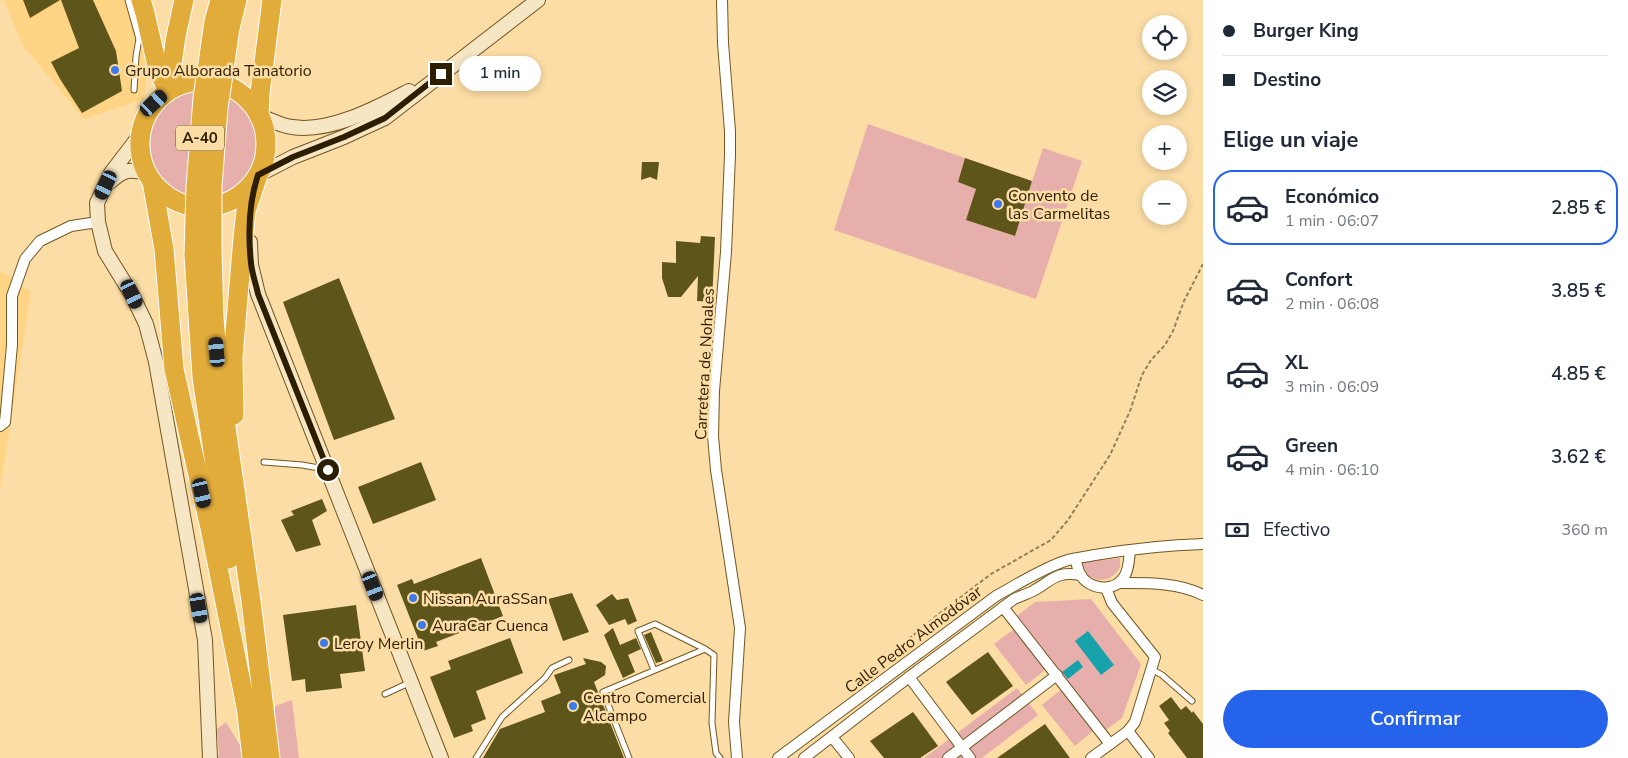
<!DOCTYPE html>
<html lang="es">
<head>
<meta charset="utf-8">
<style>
  body { margin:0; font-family:"Nunito Sans",sans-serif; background:#f2f2f3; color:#1f2937; height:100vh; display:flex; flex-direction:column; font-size:19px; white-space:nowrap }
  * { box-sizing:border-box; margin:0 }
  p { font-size:16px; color:#747a83 }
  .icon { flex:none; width:28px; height:28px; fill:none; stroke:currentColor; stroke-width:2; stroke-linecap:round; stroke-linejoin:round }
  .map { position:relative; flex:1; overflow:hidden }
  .drawer { display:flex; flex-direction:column; background:#fff; width:425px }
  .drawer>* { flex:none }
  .banner { display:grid; align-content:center; height:110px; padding:0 20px; background:#fff }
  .controls { position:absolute; left:1142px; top:15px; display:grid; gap:10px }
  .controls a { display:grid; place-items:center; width:45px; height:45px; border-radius:50%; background:#fff; box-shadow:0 2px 8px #0003; font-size:25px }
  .end { position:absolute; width:22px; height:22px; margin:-11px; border:6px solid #2d1e01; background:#fff; box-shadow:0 0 0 2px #fff }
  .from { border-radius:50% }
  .bubble { position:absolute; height:35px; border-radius:18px; background:#fff; box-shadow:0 2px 8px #0003; font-size:16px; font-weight:600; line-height:35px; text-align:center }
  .car { position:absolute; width:15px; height:30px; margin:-15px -8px; border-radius:6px; box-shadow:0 0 4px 1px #0007; background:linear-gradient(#222 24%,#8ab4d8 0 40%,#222 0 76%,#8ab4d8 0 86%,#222 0) }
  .banner b { display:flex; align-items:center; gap:18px; height:48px; font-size:19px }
  .banner b+b { border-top:1px solid #e0e1e3 }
  .banner i { width:12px; height:12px; background:#1f2937 }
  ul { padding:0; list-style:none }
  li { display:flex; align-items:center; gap:15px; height:75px; margin:0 10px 8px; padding:0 10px; border:2px solid transparent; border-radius:20px }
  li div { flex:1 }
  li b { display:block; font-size:19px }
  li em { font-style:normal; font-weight:600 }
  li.active { border-color:#2563eb }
  li>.icon { width:45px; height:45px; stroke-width:1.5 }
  h2 { padding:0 20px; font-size:22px; line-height:60px }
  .pay { display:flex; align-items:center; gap:12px; height:55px; padding:0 20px; font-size:19px }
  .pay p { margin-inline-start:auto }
  .cta { display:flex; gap:10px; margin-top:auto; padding:10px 20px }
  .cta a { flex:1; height:58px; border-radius:30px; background:#2563eb; color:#fff; font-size:20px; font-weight:600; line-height:58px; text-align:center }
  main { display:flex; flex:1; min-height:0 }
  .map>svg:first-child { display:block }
</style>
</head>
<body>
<main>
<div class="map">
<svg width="1203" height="758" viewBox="0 0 1203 758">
  <rect width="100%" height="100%" fill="#fcdda5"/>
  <g fill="#ffd484">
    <polygon points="4,0 133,0 148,60 144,99 84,119 22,44"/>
    <polygon points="0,270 31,292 0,490"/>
  </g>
  <g fill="#e7afac">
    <circle cx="203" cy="144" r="56"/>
    <polygon points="868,124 965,158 958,182 976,189 967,220 1014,236 1043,148 1082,161 1036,299 834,230"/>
    <path d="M1120 558C1120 560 1120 563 1120 566 1116 580 1096 585 1087 573 1085 570 1083 565 1082 562Z"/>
    <polygon points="1091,599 1141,664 1122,718 1103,732 1014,618 1035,602"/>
    <polygon points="1014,629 1046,669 1026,685 994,644"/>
    <polygon points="1017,688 1038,715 982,758 924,758"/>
    <polygon points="1062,689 1094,730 1075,746 1042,705"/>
    <polygon points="292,700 299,758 277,758 275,735 275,706"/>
    <polygon points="226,722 241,747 244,758 216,758 219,754 217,729"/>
  </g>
  <g fill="#17a1aa">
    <polygon points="1088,631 1114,665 1101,675 1075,641"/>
    <polygon points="1078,660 1083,667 1068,679 1062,672"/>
  </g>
  <g fill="#5d5519">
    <polygon points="23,0 60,0 30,18"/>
    <polygon points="61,0 93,0 116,51 122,91 82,113 60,79 51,62 79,48"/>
    <polygon points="965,158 1032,181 1015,236 966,220 976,189 958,182"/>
    <polygon points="642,162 659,162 657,180 650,177 641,180"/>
    <polygon points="701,236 715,237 712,302 697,301 698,276 681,297 668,297 662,278 662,262 676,263 676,241 700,243"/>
    <polygon points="339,278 395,419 334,440 283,302"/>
    <polygon points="421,462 436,500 373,524 358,487"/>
    <polygon points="322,499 327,511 312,520 321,545 296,552 281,520 294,515 291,511"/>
    <polygon points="481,558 503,616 436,642 438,646 423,651 397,585 412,579 414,584"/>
    <polygon points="572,593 589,632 563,641 548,599"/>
    <polygon points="612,594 617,600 628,598 637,621 628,625 625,619 609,625 596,605"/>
    <polygon points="356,605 365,671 340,674 342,688 306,692 305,679 292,681 283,615"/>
    <polygon points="613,628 620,645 636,638 641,649 628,655 635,672 623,678 604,635"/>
    <polygon points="651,632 663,661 656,663 644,635"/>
    <polygon points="510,638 523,673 476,691 486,719 471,725 473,731 454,738 430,677 451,669 448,661"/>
    <polygon points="988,652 1013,686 972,715 946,682"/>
    <polygon points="583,658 601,662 606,666 605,675 594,682 624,758 483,758 500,729 545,712 541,701 561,693 554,675 586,664"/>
    <polygon points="1171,697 1181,710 1186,706 1192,713 1193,711 1203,724 1203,758 1187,758 1168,733 1170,731 1164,723 1169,720 1159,706"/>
    <polygon points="913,712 938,746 920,758 884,758 870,741"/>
    <polygon points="1045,724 1070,758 997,758"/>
  </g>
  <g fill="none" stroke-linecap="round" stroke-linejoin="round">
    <g stroke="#725721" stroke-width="7">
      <g id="lane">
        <polyline points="128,0 139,39 148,39"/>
        <polyline points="134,90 136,56 139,39"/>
        <polyline points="264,462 302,465 325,469"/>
        <polyline points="1151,669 1162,675 1192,701"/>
        <polyline points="654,670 638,631 655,624 705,649"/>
        <polyline points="385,694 411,682"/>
        <polyline points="476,758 502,717 545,678 552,668 569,660"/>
        <polyline points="629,758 603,692 705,649 714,655 712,723 716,753 720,758"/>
      </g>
    </g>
    <g stroke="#725721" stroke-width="12">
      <g id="street">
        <polyline points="722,0 723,43 730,131 730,155 726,252 714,391 713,436 716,470 740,628 734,722 737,758"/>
        <polyline points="0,426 5,422 12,345 12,296 25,259 40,241 71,226 98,222"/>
        <path d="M1075 559C1077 564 1078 570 1080 574 1089 590 1114 593 1124 577 1129 570 1129 559 1130 550"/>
        <path d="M1119 583C1146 583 1178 582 1203 595"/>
        <polyline points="1003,607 1110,744"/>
        <polyline points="909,677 970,758"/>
        <polyline points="1128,731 1149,758"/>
        <polyline points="832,737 849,758"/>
        <path d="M778 758 996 596C1018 584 1041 569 1065 561 1074 558 1085 557 1095 555 1131 549 1167 545 1203 544"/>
        <path d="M804 758 909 677 1014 599C1021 596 1027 594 1033 591 1053 580 1055 571 1081 575"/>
        <polyline points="948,758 1057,675"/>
        <polyline points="1091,758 1128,731 1135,722 1155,657 1112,603 1106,588"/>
      </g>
    </g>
    <g stroke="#725721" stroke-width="16">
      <g id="secondary">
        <path d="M259 116C270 119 281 126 292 127 330 133 376 108 409 91"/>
        <polyline points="140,135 111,173 97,203 98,222 105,251 132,295 146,324 156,362 205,640 210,758"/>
        <polyline points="258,175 293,157 344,137 385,118 538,0"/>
        <path d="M110 182C124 169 129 169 147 173"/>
        <polyline points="250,242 251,265 258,294 441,758"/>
      </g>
    </g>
    <g stroke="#fff" stroke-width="21">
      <g id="highway">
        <polyline points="141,0 145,13 158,70 168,91"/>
        <polyline points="214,22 220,0"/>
        <polyline points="230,28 237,0"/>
        <circle cx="203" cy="144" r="63"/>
        <polyline points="168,91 176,36 184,0"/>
        <polyline points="259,116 260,93 272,0"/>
        <polyline points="152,181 164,249 174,369 210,528 246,707"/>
        <polyline points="212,252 214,318 220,386 251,601 270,758"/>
        <polyline points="194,255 202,377 229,559"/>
        <polyline points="234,415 233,357 243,238 246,211 258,175"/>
        <polyline points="245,696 252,758"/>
      </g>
    </g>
    <polyline stroke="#977f55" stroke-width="2" stroke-dasharray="4 2.5" stroke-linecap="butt" points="894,660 905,642 935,617 991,574 1051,540 1068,520 1110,455 1130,411 1142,375 1151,360 1165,345 1173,331 1184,301 1203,264"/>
    <use href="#lane" stroke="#fff" stroke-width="5"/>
    <use href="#street" stroke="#fff" stroke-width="10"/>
    <use href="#secondary" stroke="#f6e6c4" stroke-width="14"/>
    <use href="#highway" stroke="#e2ac3a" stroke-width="19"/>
    <g stroke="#fff" stroke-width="21" stroke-linecap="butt">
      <g id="highway-bridge">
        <polyline points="212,252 212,187 218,108 230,28"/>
        <polyline points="194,255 196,187 203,98 214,22"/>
      </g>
    </g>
    <use href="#highway-bridge" stroke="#e2ac3a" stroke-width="19"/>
  </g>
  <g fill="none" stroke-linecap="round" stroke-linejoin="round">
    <path stroke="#2d1e01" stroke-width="6" d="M328 470 258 294C256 284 252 274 251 263 248 234 249 202 258 175L293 157 344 137 385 118 441 74"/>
  </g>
  <g fill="#3f7aea" stroke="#fcdda5" stroke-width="2">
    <circle cx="115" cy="70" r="5"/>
    <circle cx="998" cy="204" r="5"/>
    <circle cx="413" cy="598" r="5"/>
    <circle cx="422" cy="625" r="5"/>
    <circle cx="324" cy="643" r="5"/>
    <circle cx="573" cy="706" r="5"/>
  </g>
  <g text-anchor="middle" stroke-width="5" stroke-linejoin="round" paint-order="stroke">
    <rect fill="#fcdda5" stroke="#6b5732" stroke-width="1" x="176" y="125.5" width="48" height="25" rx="4"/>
    <g font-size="15" font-weight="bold" fill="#2d1e01">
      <text x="200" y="143">A-40</text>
    </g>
    <g font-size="16" fill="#2d1e01" stroke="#fcdda5" text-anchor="start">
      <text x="125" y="76">Grupo Alborada Tanatorio</text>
      <text x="1008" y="201">Convento de<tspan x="1008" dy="18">las Carmelitas</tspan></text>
      <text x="423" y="604">Nissan AuraSSan</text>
      <text x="432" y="631">AuraCar Cuenca</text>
      <text x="334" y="649">Leroy Merlin</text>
      <text x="583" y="703">Centro Comercial<tspan x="583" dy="18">Alcampo</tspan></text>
    </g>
    <g font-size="16" fill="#2d1e01" stroke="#fcdda5">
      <text transform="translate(704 364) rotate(-87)" y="6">Carretera de Nohales</text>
      <text transform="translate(913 639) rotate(-37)" y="6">Calle Pedro Almodóvar</text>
    </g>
  </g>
</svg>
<div class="controls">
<a><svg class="icon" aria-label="locate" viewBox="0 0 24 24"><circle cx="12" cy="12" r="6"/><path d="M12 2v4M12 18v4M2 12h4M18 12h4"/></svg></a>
<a><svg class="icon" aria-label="layers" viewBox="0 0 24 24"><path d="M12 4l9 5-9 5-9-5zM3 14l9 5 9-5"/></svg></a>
<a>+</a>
<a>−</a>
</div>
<i class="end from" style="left:328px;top:470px"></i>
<i class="end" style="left:441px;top:74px"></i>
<div class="bubble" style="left:459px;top:56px;width:82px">1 min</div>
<i class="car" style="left:154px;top:103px;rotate:48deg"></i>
<i class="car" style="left:106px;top:185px;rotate:205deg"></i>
<i class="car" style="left:132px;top:294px;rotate:155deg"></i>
<i class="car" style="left:217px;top:352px;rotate:355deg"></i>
<i class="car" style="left:202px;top:493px;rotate:167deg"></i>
<i class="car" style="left:373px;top:586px;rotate:159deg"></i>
<i class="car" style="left:199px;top:608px;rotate:170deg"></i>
</div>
<section class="drawer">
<div class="banner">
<b><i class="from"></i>Burger King</b>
<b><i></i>Destino</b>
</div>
<h2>Elige un viaje</h2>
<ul>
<li class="active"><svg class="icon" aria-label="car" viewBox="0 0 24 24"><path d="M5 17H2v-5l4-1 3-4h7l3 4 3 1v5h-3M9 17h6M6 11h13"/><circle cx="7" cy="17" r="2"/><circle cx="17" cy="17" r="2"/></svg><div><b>Económico</b><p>1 min · 06:07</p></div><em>2.85 €</em></li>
<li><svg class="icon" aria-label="car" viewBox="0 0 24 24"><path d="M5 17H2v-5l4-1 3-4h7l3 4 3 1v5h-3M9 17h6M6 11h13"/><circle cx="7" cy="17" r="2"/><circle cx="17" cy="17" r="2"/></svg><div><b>Confort</b><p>2 min · 06:08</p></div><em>3.85 €</em></li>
<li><svg class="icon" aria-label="car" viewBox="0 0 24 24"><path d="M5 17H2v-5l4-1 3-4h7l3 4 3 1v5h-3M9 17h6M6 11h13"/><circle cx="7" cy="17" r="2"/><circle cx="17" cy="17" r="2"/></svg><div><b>XL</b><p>3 min · 06:09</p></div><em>4.85 €</em></li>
<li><svg class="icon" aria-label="car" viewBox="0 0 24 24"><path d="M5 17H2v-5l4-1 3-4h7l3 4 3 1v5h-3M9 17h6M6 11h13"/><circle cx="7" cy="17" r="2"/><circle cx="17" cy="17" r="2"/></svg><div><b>Green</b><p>4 min · 06:10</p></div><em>3.62 €</em></li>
</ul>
<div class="pay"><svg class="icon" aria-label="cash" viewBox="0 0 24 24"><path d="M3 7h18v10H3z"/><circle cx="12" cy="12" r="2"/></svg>Efectivo<p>360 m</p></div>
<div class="cta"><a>Confirmar</a></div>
</section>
</main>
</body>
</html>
